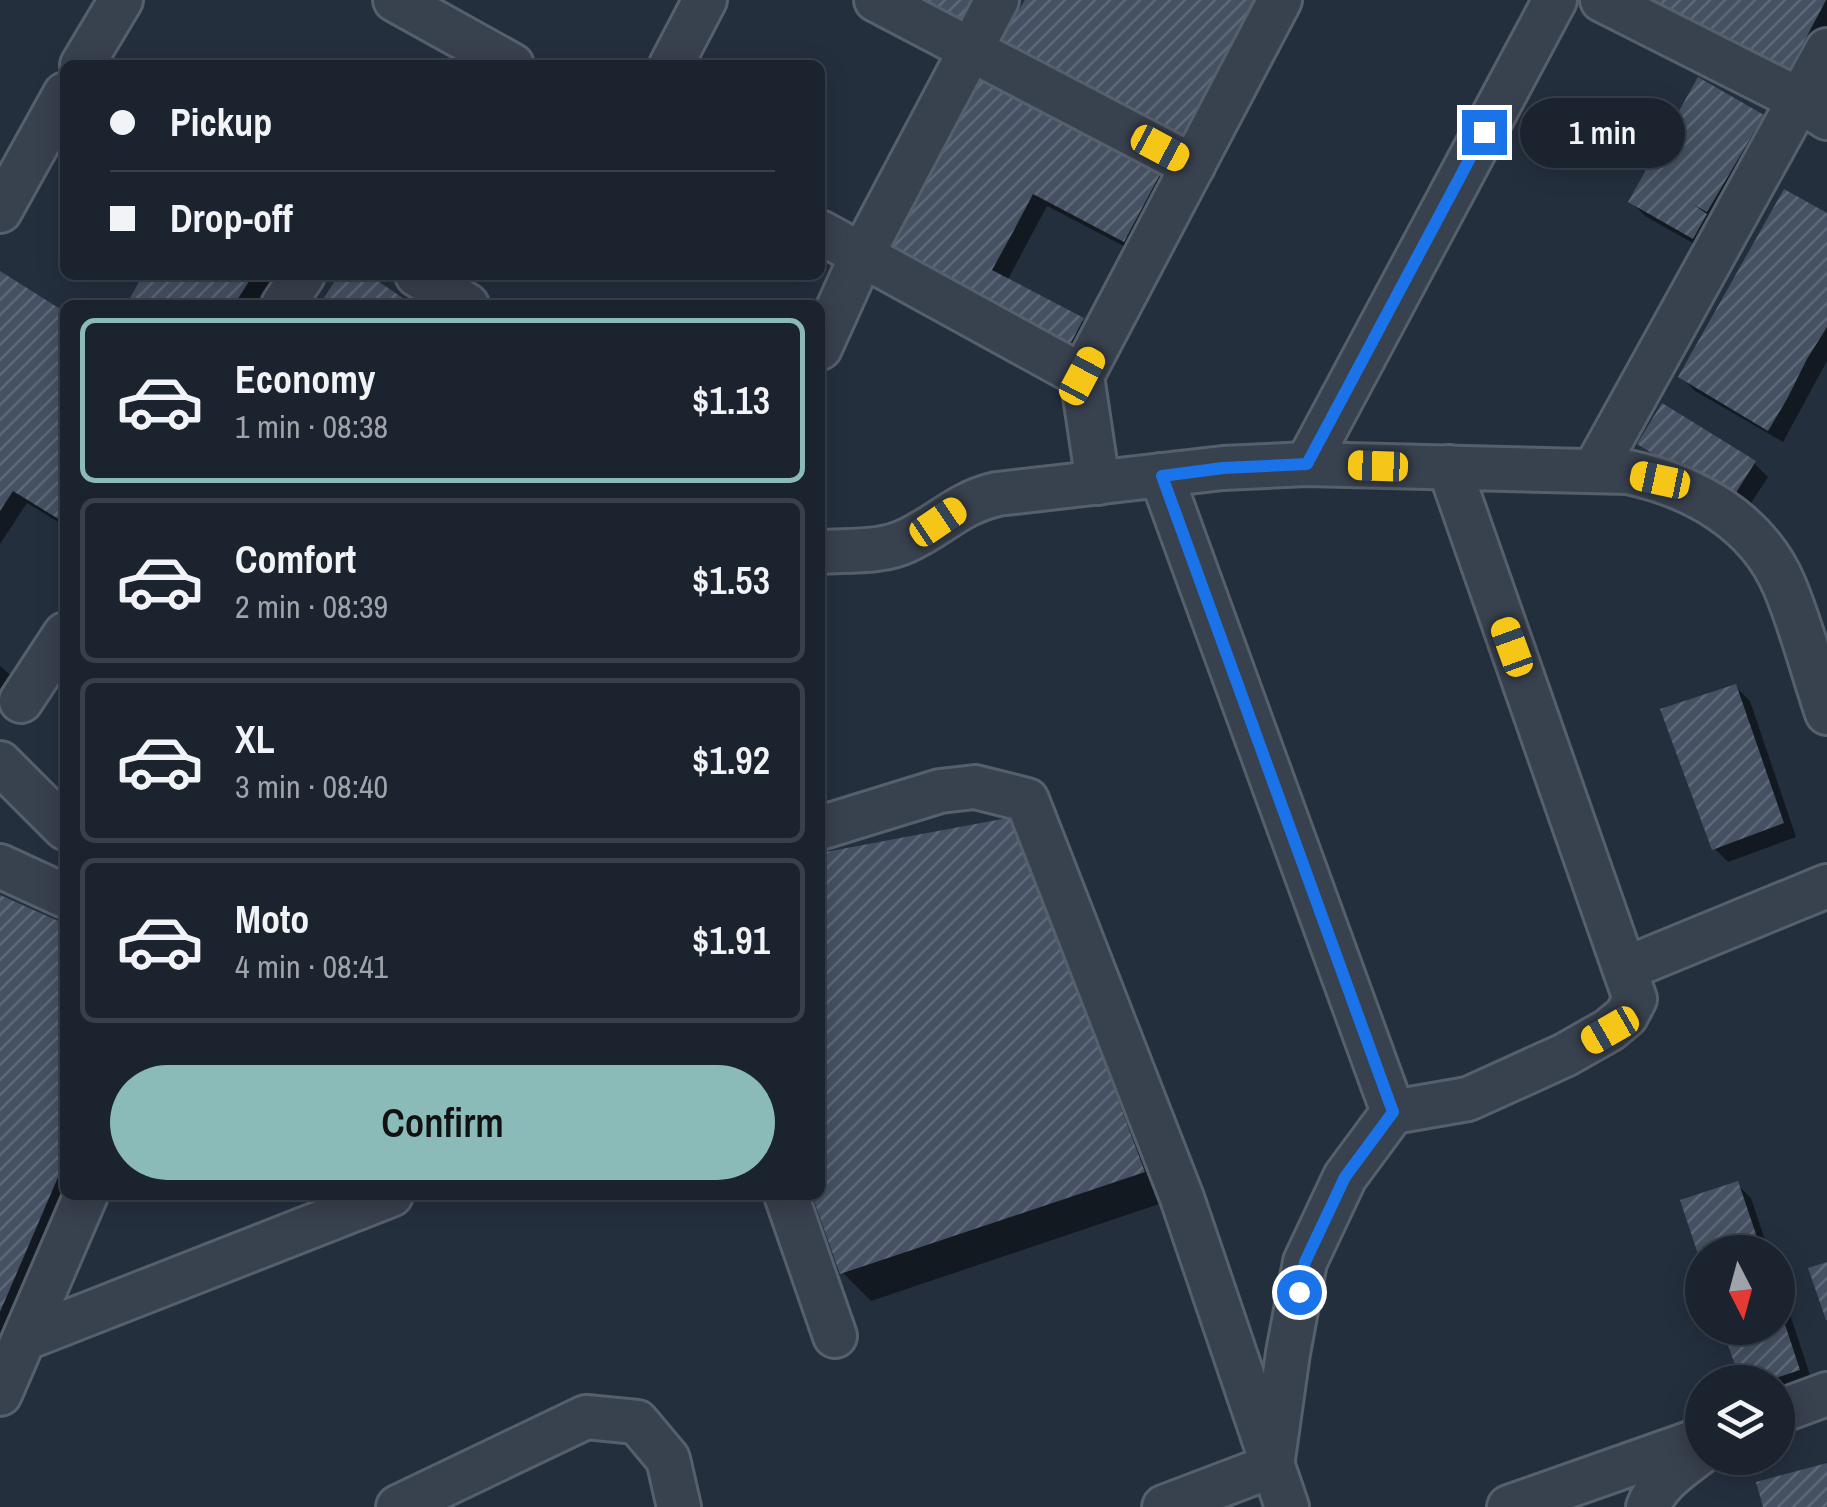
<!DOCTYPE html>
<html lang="en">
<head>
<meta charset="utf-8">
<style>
  body { margin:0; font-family:"Archivo Narrow",sans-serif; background:#282f3a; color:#f1f3f6; height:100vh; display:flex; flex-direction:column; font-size:38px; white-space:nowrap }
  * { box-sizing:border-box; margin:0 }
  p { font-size:32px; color:#a0a4aa }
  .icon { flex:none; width:55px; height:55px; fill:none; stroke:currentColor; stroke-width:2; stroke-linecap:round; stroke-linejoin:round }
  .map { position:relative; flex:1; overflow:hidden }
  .drawer { position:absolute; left:60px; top:300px; width:765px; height:900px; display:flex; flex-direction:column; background:#1b232e; border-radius:15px; box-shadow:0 5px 25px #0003,0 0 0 2px #39404a }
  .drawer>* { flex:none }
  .hud { position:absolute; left:60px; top:60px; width:765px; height:220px; border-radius:15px; box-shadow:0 5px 25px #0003,0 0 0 2px #39404a; display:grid; align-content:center; height:220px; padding:0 50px; background:#1b232e }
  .needle { width:65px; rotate:174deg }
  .controls { position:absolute; left:1685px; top:1235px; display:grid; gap:20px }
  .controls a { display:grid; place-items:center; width:110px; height:110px; border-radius:50%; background:#1b232e; box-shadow:0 5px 25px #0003,0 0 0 2px #39404a; font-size:50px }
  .end { position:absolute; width:45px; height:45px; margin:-22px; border:12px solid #1a73e8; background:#fff; box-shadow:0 0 0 5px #fff }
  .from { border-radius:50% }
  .bubble { position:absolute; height:70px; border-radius:35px; background:#1b232e; box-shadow:0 5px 25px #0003,0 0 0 2px #39404a; font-size:32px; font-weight:600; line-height:70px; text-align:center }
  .car { position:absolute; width:30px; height:60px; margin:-30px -15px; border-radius:12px; box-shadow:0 0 8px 2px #0007; background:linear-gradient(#f5c518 24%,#345 0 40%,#f5c518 0 76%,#345 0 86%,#f5c518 0) }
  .hud b { display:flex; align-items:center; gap:35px; height:95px; font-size:38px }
  .hud b+b { border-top:2px solid #39404a }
  .hud i { width:25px; height:25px; background:#f1f3f6 }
  ul { padding:18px 0 0; list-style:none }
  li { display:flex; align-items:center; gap:30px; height:165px; margin:0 20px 15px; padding:0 30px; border:5px solid #39404a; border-radius:15px }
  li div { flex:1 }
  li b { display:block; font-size:38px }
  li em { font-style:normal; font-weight:600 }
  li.on { border-color:#8bbbb9 }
  li>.icon { width:90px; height:90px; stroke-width:1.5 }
  .button { display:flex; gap:20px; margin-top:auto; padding:20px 50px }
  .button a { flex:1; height:115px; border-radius:60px; background:#8bbbb9; color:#111; font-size:40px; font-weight:600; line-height:115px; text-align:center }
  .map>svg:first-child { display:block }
</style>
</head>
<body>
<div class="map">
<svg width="1827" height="1507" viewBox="0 0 1827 1507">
  <defs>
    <pattern id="building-hatch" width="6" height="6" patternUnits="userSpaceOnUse" patternTransform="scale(2.5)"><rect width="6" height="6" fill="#455162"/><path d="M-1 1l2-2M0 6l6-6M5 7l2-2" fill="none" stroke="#5d6877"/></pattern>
  </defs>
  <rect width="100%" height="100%" fill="#242f3e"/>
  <g fill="#0007">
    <polygon points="1628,0 1827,0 1827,36 1802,86"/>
    <polygon points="983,72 1177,181 1139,254 1047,206 1007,281 1082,320 1096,334 1078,368 884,259"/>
    <polygon points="1762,117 1776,130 1707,251 1645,216 1631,202"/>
    <polygon points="1827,216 1827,361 1783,442 1695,391 1681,377"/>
    <polygon points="0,274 65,315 65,526 27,503 0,544"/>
    <polygon points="147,275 276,275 257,305 131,305"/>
    <polygon points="1640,443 1754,463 1768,477 1744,514 1654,457"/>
    <polygon points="0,666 20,683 0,713"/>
    <polygon points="1736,687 1750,701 1796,837 1728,862 1714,848"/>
    <polygon points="1012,820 1171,1200 871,1301 843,1273 815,1195 820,1195 820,856"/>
    <polygon points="0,898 65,926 65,1195 0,1381"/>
    <polygon points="1737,1184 1751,1198 1769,1252 1702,1252 1702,1260 1683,1202"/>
    <polygon points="1778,1278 1813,1384 1778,1395 1778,1382 1743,1382 1725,1328 1778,1328"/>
  </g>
  <g fill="url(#building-hatch)">
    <polygon points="906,0 992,0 973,35"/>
    <polygon points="1025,0 1268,0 1187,146 996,47"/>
    <polygon points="1626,0 1826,0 1787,74"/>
    <polygon points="982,68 1165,165 1124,242 1033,194 1013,232 992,270 1084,318 1064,356 881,259"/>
    <polygon points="1698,77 1764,115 1707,212 1694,205 1707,214 1693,239 1628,202"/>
    <polygon points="1784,189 1827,213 1827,327 1807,359 1787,399 1768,431 1678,377"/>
    <polygon points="0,271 65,312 65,523 13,491 0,511"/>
    <polygon points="143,275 253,275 234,305 126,305"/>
    <polygon points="339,275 369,275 413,305 319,305"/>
    <polygon points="1662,403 1756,461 1730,502 1637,444"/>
    <polygon points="1736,684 1784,823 1712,850 1660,709"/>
    <polygon points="1013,817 1145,1172 840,1274 812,1195 820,1195 820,853"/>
    <polygon points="0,895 65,924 65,1161 0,1312"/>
    <polygon points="1738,1181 1762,1252 1702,1252 1702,1266 1680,1200"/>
    <polygon points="1827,1262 1827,1320 1826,1320 1808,1268"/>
    <polygon points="1778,1303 1800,1370 1763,1382 1741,1382 1722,1328 1778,1328"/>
    <polygon points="1827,1463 1827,1507 1763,1507 1756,1482"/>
  </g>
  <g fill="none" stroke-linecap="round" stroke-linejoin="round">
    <g stroke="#565f6c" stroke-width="48">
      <g id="minor">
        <polyline points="395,0 512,65"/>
        <polyline points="876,0 1193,166"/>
        <polyline points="1602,0 1798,99 1827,118"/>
        <polyline points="82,65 121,0"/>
        <polyline points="671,65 705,0"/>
        <polyline points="0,211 65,94"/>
        <polyline points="820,232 1082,376"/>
        <polyline points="417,275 467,305"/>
        <polyline points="283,305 303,275"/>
        <polyline points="820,348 862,255 997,0"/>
        <polyline points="1307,464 1555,0"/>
        <polyline points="1594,471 1827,50"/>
        <polyline points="1161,475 1393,1112"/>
        <polyline points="1098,483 1082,376 1280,0"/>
        <path d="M820 552C848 550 881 553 906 541 941 525 958 503 997 494L1223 468 1307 464 1628 472C1693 486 1758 521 1785 587 1802 628 1813 672 1827 713"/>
        <polyline points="21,701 65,634"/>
        <polyline points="0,763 65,828"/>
        <polyline points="820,828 940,791 975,787 1027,800 1182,1198 1287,1507"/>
        <polyline points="0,866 65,896"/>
        <polyline points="1625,969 1827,886"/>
        <polyline points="786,1195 835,1336"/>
        <polyline points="24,1339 391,1195"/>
        <polyline points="0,1394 86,1195"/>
        <polyline points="1778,1412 1827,1394"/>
        <polyline points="398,1507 586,1417 637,1422 668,1459 679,1507"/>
        <polyline points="1164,1507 1272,1466 1288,1353 1305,1262 1345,1177 1393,1112 1468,1099 1565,1055 1609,1030 1626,1016 1635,999 1449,467"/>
        <polyline points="1509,1507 1702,1439"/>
        <path d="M1648 1507C1658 1481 1681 1468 1702 1451"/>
      </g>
    </g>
    <use href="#minor" stroke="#38414e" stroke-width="42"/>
  </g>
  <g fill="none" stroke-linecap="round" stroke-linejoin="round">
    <polyline stroke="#1a73e8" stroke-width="12" points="1299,1292 1305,1262 1345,1177 1393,1112 1162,476 1223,468 1307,464 1484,132"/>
  </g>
</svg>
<div class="controls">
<a><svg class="needle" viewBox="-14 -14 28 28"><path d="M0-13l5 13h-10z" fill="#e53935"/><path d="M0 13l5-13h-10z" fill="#a0a4aa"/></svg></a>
<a><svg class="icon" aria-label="layers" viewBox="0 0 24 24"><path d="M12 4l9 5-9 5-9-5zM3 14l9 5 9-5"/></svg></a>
</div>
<i class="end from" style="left:1299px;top:1292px"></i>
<i class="end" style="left:1484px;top:132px"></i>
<div class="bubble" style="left:1520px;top:98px;width:165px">1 min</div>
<i class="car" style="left:1160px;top:148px;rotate:118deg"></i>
<i class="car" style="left:1082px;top:376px;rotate:28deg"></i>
<i class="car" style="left:1378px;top:466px;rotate:272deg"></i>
<i class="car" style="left:1660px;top:480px;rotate:282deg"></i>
<i class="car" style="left:938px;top:522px;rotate:56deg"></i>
<i class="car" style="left:1512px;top:647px;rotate:340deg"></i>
<i class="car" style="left:1610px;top:1030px;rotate:240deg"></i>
<div class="hud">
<b><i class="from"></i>Pickup</b>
<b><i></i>Drop-off</b>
</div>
<section class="drawer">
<ul>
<li class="on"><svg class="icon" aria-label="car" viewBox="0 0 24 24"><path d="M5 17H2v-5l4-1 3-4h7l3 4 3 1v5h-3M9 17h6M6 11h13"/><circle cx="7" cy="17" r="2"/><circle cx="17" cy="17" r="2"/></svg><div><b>Economy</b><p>1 min · 08:38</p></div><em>$1.13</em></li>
<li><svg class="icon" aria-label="car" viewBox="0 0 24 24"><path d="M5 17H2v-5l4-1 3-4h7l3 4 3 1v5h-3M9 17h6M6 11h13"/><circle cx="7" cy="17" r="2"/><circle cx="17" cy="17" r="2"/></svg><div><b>Comfort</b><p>2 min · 08:39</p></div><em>$1.53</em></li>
<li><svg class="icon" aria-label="car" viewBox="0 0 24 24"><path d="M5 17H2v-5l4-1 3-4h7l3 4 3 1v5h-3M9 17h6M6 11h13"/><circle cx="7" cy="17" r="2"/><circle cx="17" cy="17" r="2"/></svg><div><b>XL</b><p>3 min · 08:40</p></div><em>$1.92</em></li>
<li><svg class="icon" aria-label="car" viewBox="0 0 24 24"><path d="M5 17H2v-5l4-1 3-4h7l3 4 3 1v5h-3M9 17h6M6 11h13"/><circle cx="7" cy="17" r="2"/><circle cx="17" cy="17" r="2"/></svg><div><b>Moto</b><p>4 min · 08:41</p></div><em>$1.91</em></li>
</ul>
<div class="button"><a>Confirm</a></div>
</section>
</div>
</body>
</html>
